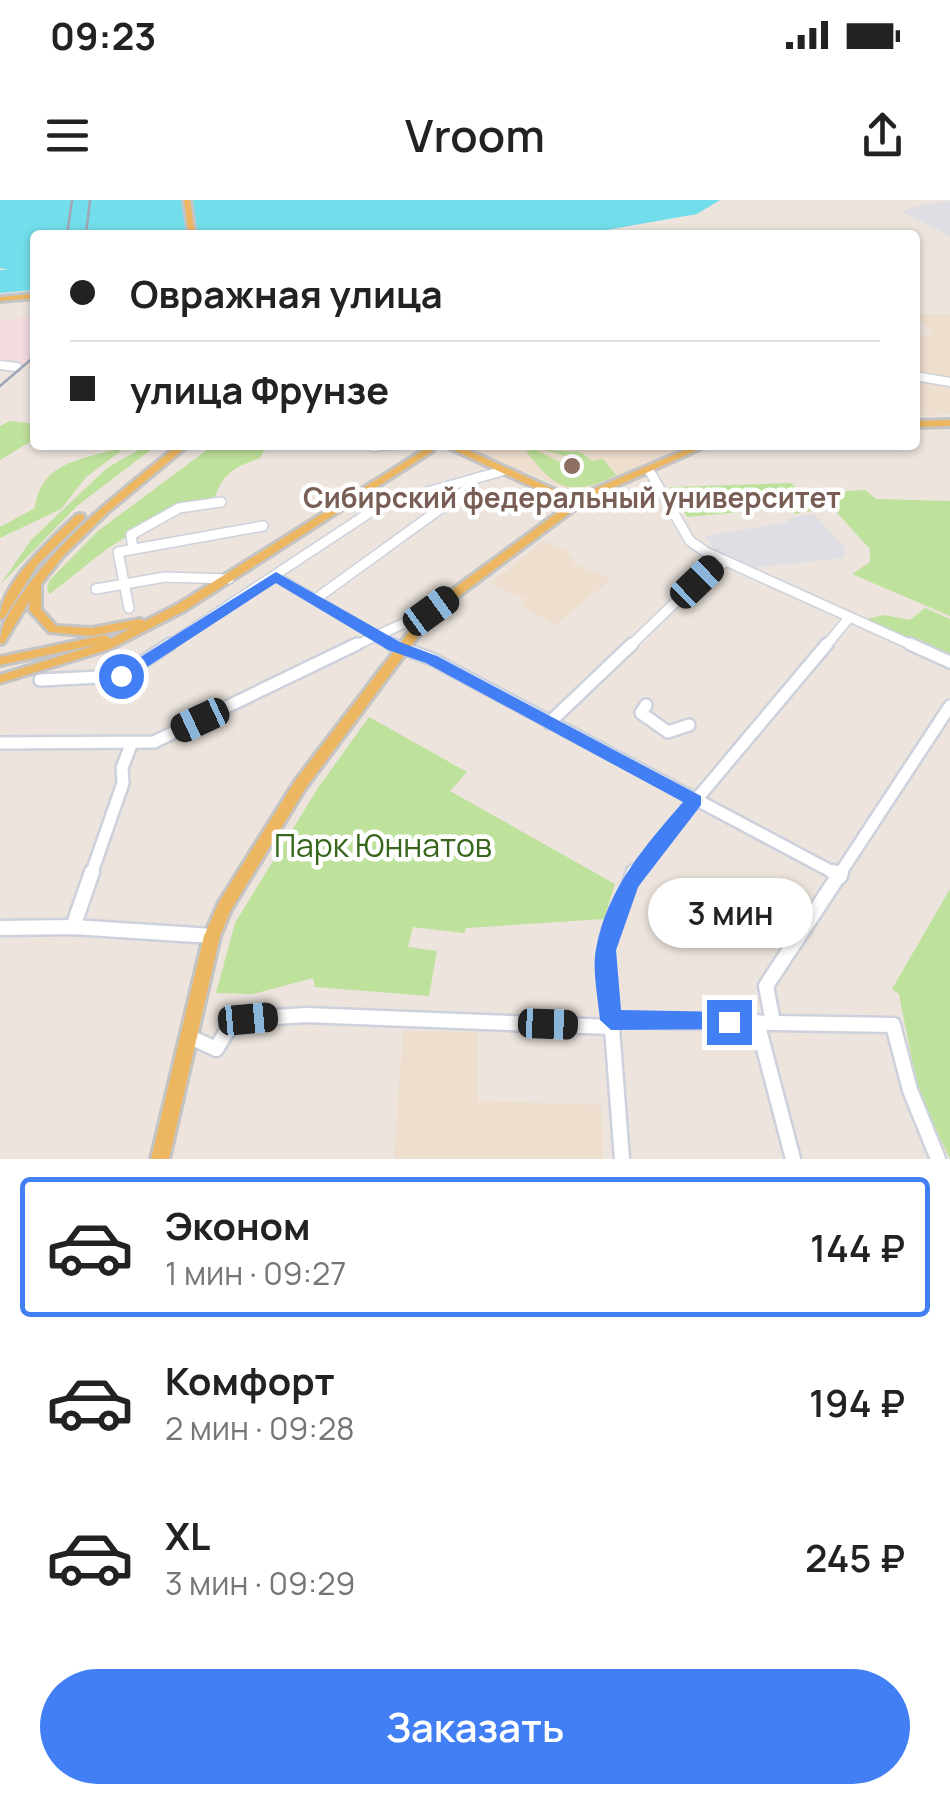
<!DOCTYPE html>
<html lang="ru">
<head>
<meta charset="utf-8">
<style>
  body { margin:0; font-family:Manrope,sans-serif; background:#f6f6f6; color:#222; height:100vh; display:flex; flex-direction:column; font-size:38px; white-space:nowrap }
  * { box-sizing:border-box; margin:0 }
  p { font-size:32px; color:#767676 }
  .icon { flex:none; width:55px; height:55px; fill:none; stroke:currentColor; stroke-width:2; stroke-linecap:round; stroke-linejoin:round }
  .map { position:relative; height:959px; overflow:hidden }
  .drawer { display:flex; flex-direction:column; background:#fff; flex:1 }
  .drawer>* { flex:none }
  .banner { position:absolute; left:30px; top:30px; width:890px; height:220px; border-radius:10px; box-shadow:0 2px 8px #0004; display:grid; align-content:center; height:220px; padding:0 40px; background:#fff }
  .end { position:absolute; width:45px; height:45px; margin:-22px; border:12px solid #427ff5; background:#fff; box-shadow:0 0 0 5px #fff }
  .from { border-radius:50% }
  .bubble { position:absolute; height:70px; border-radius:35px; background:#fff; box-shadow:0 2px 8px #0004; font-size:32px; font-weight:600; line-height:70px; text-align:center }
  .car { position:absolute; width:30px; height:60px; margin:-30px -15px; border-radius:12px; box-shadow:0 0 8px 2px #0007; background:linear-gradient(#222 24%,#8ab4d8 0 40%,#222 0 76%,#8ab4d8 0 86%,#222 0) }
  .banner b { display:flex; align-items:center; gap:35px; height:95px; font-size:38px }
  .banner b+b { border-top:2px solid #e0e0e0 }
  .banner i { width:25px; height:25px; background:#222 }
  ul { padding:18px 0 0; list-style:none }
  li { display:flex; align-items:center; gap:30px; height:140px; margin:0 20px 15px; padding:0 20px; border:5px solid transparent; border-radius:10px }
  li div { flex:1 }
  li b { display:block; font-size:38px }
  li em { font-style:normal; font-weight:600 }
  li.on { border-color:#427ff5 }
  li>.icon { width:90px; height:90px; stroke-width:1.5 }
  .primary-button { display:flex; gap:20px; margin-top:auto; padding:20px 40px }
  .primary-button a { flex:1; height:115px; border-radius:60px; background:#427ff5; color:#fff; font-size:40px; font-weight:600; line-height:115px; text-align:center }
  .status { display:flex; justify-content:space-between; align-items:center; height:70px; padding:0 50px; background:#fff; direction:ltr }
  .status svg { height:28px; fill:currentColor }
  header { display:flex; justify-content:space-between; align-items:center; height:130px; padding:0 40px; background:#fff; font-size:45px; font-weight:600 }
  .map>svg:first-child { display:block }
</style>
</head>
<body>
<div class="status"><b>09:23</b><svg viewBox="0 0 49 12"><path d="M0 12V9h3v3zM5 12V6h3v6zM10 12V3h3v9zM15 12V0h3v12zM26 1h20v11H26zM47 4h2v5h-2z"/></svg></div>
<header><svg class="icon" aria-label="menu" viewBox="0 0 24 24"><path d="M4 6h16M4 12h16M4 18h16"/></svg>Vroom<svg class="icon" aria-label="share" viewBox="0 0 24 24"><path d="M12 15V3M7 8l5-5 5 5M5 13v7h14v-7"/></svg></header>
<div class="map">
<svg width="950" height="959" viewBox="0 0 950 959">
  <rect width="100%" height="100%" fill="#ece4dd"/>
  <g fill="#dfdee5">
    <polygon points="950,1 950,36 901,11 922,5"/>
    <polygon points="814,314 845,348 844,358 750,368 717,351 704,336 790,322 788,318"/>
  </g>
  <g fill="#eddecd">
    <polygon points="915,114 950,114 950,214 915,216 915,136 933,135"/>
    <polygon points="460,245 690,245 589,289 565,288"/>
    <polygon points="543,341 566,350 575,364 611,379 555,425 520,405 525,399 491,383"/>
    <polygon points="403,831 478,832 478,901 601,905 603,959 394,959"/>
  </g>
  <polygon fill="#f3dbe0" points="35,117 34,154 22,166 0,163 0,120"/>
  <g fill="#bee19b">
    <polygon points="10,221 35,224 35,239 0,260 0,226"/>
    <path d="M129 245 86 277 61 309 0 338V327L35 308C42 257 89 260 129 245Z"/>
    <polygon points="147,245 157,245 77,306 0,385 31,340 107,268"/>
    <path d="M267 245 260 258C234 268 223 272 214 300L174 306 104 351 50 394 47 390 49 381 98 331 211 247Z"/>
    <path d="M536 250 566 265 582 261 544 250 580 252 592 261 603 259 616 275C571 298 555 289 526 251Z"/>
    <polygon points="791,283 815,310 796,314 787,308 687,317 670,287"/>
    <polygon points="865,290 876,299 950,301 950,416 852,374 870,362 870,349 819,293"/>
    <polygon points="925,408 950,419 950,454 863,420 884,415 910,420"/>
    <polygon points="369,517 467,572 450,591 615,684 604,719 466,728 464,733 413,727 408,747 437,751 429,796 315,787 313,778 253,794 216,793 235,723 318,588"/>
    <polygon points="950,689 950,959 918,891 899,794 892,789"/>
  </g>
  <polygon fill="#73deeb" points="0,0 720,0 697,14 578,35 35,35 35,90 0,93 0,70 8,70 0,68"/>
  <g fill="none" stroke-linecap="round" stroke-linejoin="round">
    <g stroke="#ccd1dc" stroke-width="11">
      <g id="minor-far3">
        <polyline points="0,165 17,167"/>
        <polyline points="915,176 950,182"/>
        <polyline points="373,247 393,245"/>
      </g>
    </g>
    <g stroke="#ccd1dc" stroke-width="12">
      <g id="minor-far2">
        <polyline points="650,272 690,341 706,352 916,447"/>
        <polyline points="133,349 131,335 179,308 221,302"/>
        <polyline points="276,377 396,447"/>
        <polyline points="96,389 165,377 229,379"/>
        <polyline points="317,398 473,285"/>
        <polyline points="129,408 118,352 263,326"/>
        <polyline points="166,447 381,305 502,271"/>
        <polyline points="352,447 431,411"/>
        <polyline points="629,447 712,367 724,363"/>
        <polyline points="825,447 848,419"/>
      </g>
    </g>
    <g stroke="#ccd1dc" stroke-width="16">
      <g id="minor-far1">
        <polyline points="391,444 432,459 838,675"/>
        <polyline points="910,444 950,462"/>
        <polyline points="40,480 121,476 170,444"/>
        <polyline points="646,505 641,513 668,532 689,525"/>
        <polyline points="549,523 632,444"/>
        <polyline points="0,543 154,542 357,444"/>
        <polyline points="91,675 123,583 122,568 131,545"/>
        <polyline points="633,675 827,444"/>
        <polyline points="839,675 950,506"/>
      </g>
    </g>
    <g stroke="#ccd1dc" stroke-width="19">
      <g id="minor">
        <polyline points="833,672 840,676"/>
        <polyline points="73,727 92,672"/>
        <polyline points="0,728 73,727 212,736"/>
        <polyline points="611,820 893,825 910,890 938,959"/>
        <polyline points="757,822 793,959"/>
        <polyline points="773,822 766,786 841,672"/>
        <polyline points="188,836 216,849 230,826 248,819 306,815 611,827"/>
        <polyline points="622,959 606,750 634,672"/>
      </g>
    </g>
    <g stroke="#c4c4c4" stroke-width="6">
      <g id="major">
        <polygon points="184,0 190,0 195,35 189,35"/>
        <polygon points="35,94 35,98 0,101 0,97"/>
        <polygon points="950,220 950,226 915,227 915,221"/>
        <path d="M178 245H189L107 313 64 355 41 384V409L56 426 92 428 140 419 145 421 178 404 425 249H431L433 251 186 410 110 449 0 483V475L99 444 0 465V457L105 435 111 439 131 428 92 436 49 432 29 410 30 400 4 443 0 444C0 425 10 411 21 395 64 334 121 291 178 245Z"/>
        <polygon points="448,245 457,245 575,299 582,294 696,245 709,245 590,298 435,414 305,589 231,710 220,736 169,959 151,959 204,736 219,702 295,581 427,408 569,304 449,248"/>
        <path d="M80 314 84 315V319L38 364 4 418 0 419C0 383 52 339 76 315Z"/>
      </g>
    </g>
    <use href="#minor-far3" stroke="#fff" stroke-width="8"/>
    <use href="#minor-far2" stroke="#fff" stroke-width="9"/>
    <use href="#minor-far1" stroke="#fff" stroke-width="11"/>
    <use href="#minor" stroke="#fff" stroke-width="14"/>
    <use href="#major" fill="#edb762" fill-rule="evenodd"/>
    <g stroke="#a0a6b5" stroke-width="2.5">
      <polyline points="67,35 72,0"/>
      <polyline points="86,35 90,0"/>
      <polyline points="0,186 35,156"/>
    </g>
  </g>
  <path fill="#427ff5" d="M276 372 400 442 437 456 701 596V605L638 687 616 750 621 810 729 812 737 815V829L611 830 600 820C598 798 592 770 596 749 607 689 644 647 683 602L426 463 388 450 276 383 127 480H115V473Z"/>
  <circle fill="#8d6e63" stroke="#fff" stroke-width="4" cx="572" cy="266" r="10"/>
  <g text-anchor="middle" stroke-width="9" stroke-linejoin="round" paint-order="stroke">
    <g font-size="28" font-weight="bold" fill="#785e54" stroke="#fff">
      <text x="572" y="308">Сибирский федеральный университет</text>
    </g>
    <g font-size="32" fill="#37661c" stroke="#fff">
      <text x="383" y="657">Парк Юннатов</text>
    </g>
  </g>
</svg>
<i class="end from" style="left:121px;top:476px"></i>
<i class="end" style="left:729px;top:822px"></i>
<div class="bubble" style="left:648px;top:678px;width:165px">3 мин</div>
<i class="car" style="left:697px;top:382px;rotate:46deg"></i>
<i class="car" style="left:431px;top:411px;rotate:54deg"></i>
<i class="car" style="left:200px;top:520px;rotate:245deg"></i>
<i class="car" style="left:248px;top:819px;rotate:85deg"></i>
<i class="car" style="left:548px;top:824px;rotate:92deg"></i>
<div class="banner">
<b><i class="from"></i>Овражная улица</b>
<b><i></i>улица Фрунзе</b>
</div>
</div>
<section class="drawer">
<ul>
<li class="on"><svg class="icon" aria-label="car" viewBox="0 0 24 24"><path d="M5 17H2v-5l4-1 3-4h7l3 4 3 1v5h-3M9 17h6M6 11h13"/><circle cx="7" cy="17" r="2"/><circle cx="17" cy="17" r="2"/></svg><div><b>Эконом</b><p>1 мин · 09:27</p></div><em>144 ₽</em></li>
<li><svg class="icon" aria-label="car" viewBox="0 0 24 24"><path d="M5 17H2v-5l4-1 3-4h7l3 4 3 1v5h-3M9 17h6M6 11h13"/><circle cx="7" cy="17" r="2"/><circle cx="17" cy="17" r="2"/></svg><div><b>Комфорт</b><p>2 мин · 09:28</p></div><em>194 ₽</em></li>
<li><svg class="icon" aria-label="car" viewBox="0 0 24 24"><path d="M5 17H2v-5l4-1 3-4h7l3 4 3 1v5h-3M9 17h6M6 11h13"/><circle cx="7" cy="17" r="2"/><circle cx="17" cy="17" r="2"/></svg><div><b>XL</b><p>3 мин · 09:29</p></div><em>245 ₽</em></li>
</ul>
<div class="primary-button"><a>Заказать</a></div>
</section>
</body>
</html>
